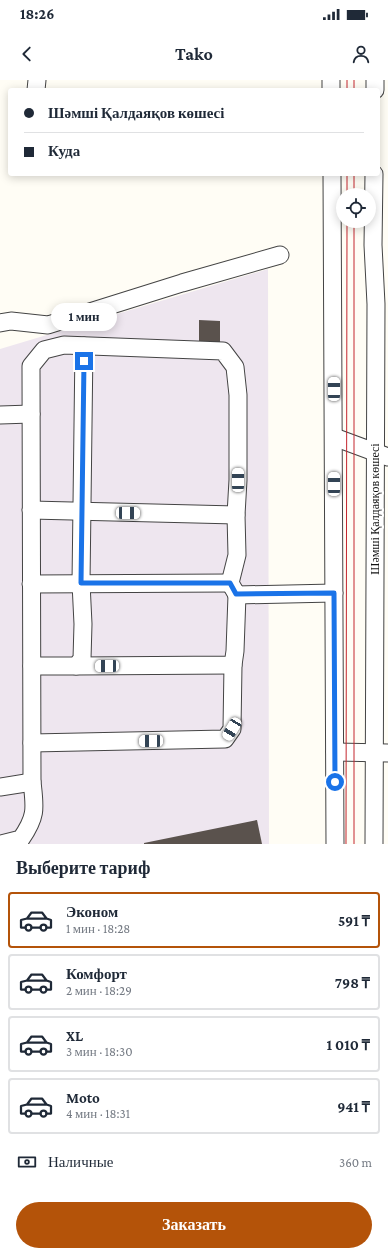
<!DOCTYPE html>
<html lang="ru">
<head>
<meta charset="utf-8">
<style>
  body { margin:0; font-family:"Crimson Pro",serif; background:#f2f2f3; color:#1f2937; height:100vh; display:flex; flex-direction:column; font-size:15px; white-space:nowrap }
  * { box-sizing:border-box; margin:0 }
  p { font-size:13px; color:#747a83 }
  .icon { flex:none; width:22px; height:22px; fill:none; stroke:currentColor; stroke-width:2; stroke-linecap:round; stroke-linejoin:round }
  .map { position:relative; height:764px; overflow:hidden }
  .panel { display:flex; flex-direction:column; background:#fff; flex:1 }
  .panel>* { flex:none }
  .top-card { position:absolute; left:8px; top:8px; width:372px; height:88px; border-radius:4px; box-shadow:0 2px 10px #0003; display:grid; align-content:center; height:88px; padding:0 16px; background:#fff }
  .fabs { position:absolute; left:336px; top:108px; display:grid; gap:8px }
  .fabs a { display:grid; place-items:center; width:40px; height:40px; border-radius:50%; background:#fff; box-shadow:0 2px 10px #0003; font-size:20px }
  .end { position:absolute; width:18px; height:18px; margin:-9px; border:5px solid #1a73e8; background:#fff; box-shadow:0 0 0 2px #fff }
  .from { border-radius:50% }
  .bubble { position:absolute; height:28px; border-radius:14px; background:#fff; box-shadow:0 2px 10px #0003; font-size:13px; font-weight:700; line-height:28px; text-align:center }
  .car { position:absolute; width:12px; height:24px; margin:-12px -6px; border-radius:5px; box-shadow:0 0 3px 1px #0007; background:linear-gradient(#fff 24%,#345 0 40%,#fff 0 76%,#345 0 86%,#fff 0) }
  .top-card b { display:flex; align-items:center; gap:14px; height:38px; font-size:15px }
  .top-card b+b { border-top:1px solid #e0e1e3 }
  .top-card i { width:10px; height:10px; background:#1f2937 }
  ul { padding:0; list-style:none }
  li { display:flex; align-items:center; gap:12px; height:56px; margin:0 8px 6px; padding:0 8px; border:2px solid #e0e1e3; border-radius:4px }
  li div { flex:1 }
  li b { display:block; font-size:15px }
  li em { font-style:normal; font-weight:700 }
  li.active { border-color:#b45309 }
  li>.icon { width:36px; height:36px; stroke-width:1.5 }
  h2 { padding:0 16px; font-size:18px; line-height:48px }
  .pay { display:flex; align-items:center; gap:10px; height:44px; padding:0 16px; font-size:15px }
  .pay p { margin-inline-start:auto }
  .button { display:flex; gap:8px; margin-top:auto; padding:8px 16px }
  .button a { flex:1; height:46px; border-radius:24px; background:#b45309; color:#fff; font-size:16px; font-weight:700; line-height:46px; text-align:center }
  .status { display:flex; justify-content:space-between; align-items:center; height:28px; padding:0 20px; background:#fff; direction:ltr }
  .status svg { height:11px; fill:currentColor }
  header { display:flex; justify-content:space-between; align-items:center; height:52px; padding:0 16px; background:#fff; font-size:18px; font-weight:700 }
  .map>svg:first-child { display:block }
</style>
</head>
<body>
<div class="status"><b>18:26</b><svg viewBox="0 0 49 12"><path d="M0 12V9h3v3zM5 12V6h3v6zM10 12V3h3v9zM15 12V0h3v12zM26 1h20v11H26zM47 4h2v5h-2z"/></svg></div>
<header><svg class="icon" aria-label="back" viewBox="0 0 24 24"><path d="M15 5l-7 7 7 7"/></svg>Tako<svg class="icon" aria-label="person" viewBox="0 0 24 24"><circle cx="12" cy="8" r="4"/><path d="M4 21q1-7 8-7t8 7"/></svg></header>
<div class="map">
<svg width="388" height="764" viewBox="0 0 388 764">
  <rect width="100%" height="100%" fill="#fffdf5"/>
  <polygon fill="#eee6ef" points="268,189 269,764 0,764 0,269"/>
  <g fill="#5a524d">
    <polygon points="199,240 220,241 220,263 199,263"/>
    <polygon points="257,740 262,764 144,764 144,763"/>
  </g>
  <g fill="none" stroke-linecap="round" stroke-linejoin="round">
    <g stroke="#444" stroke-width="19">
      <g id="minor">
        <polyline points="331,0 331,10"/>
        <polyline points="36,10 37,0"/>
        <polyline points="375,10 375,0"/>
        <polyline points="332,94 335,764"/>
        <polyline points="374,94 373,165 376,224 374,764"/>
        <polyline points="0,243 11,241 48,245 182,203 280,175"/>
        <polyline points="0,335 31,334"/>
        <polyline points="334,357 388,377"/>
        <polyline points="31,430 236,435"/>
        <polyline points="31,504 230,503"/>
        <polyline points="32,586 76,586 82,579 83,544 81,503 84,266"/>
        <polyline points="76,586 233,585 235,571 237,515"/>
        <polyline points="32,663 225,659 232,649 233,585"/>
        <polyline points="335,672 388,673"/>
        <polyline points="0,707 32,702"/>
        <path d="M1 764 21 759C37 736 35 728 32 702L31 286 44 270 64 265 223 271 235 287 238 315V400L236 435 237 475 230 503 237 515 334 513"/>
      </g>
    </g>
    <use href="#minor" stroke="#fff" stroke-width="17"/>
    <g stroke="#c4262e" stroke-width="1">
      <polyline points="347,0 347,10"/>
      <polyline points="354,0 354,10"/>
      <polyline points="347,115 347,94"/>
      <polyline points="354,115 354,94"/>
      <polyline points="346,764 347,141"/>
      <polyline points="354,764 354,141"/>
    </g>
  </g>
  <g fill="none" stroke-linecap="round" stroke-linejoin="round">
    <polyline stroke="#1a73e8" stroke-width="5" points="84,281 81,503 230,503 236,514 334,513 335,702"/>
  </g>
  <g text-anchor="middle" stroke-width="4" stroke-linejoin="round" paint-order="stroke">
    <g font-size="12" fill="#111" stroke="#fff">
      <text transform="translate(375 429) rotate(-90)" y="4">Шәмші Қалдаяқов көшесі</text>
    </g>
  </g>
</svg>
<div class="fabs">
<a><svg class="icon" aria-label="locate" viewBox="0 0 24 24"><circle cx="12" cy="12" r="6"/><path d="M12 2v4M12 18v4M2 12h4M18 12h4"/></svg></a>
</div>
<i class="end from" style="left:335px;top:702px"></i>
<i class="end" style="left:84px;top:281px"></i>
<div class="bubble" style="left:51px;top:223px;width:66px">1 мин</div>
<i class="car" style="left:334px;top:309px;rotate:0deg"></i>
<i class="car" style="left:238px;top:400px;rotate:0deg"></i>
<i class="car" style="left:334px;top:404px;rotate:0deg"></i>
<i class="car" style="left:128px;top:433px;rotate:91deg"></i>
<i class="car" style="left:107px;top:586px;rotate:269deg"></i>
<i class="car" style="left:232px;top:649px;rotate:211deg"></i>
<i class="car" style="left:151px;top:661px;rotate:269deg"></i>
<div class="top-card">
<b><i class="from"></i>Шәмші Қалдаяқов көшесі</b>
<b><i></i>Куда</b>
</div>
</div>
<section class="panel">
<h2>Выберите тариф</h2>
<ul>
<li class="active"><svg class="icon" aria-label="car" viewBox="0 0 24 24"><path d="M5 17H2v-5l4-1 3-4h7l3 4 3 1v5h-3M9 17h6M6 11h13"/><circle cx="7" cy="17" r="2"/><circle cx="17" cy="17" r="2"/></svg><div><b>Эконом</b><p>1 мин · 18:28</p></div><em>591 ₸</em></li>
<li><svg class="icon" aria-label="car" viewBox="0 0 24 24"><path d="M5 17H2v-5l4-1 3-4h7l3 4 3 1v5h-3M9 17h6M6 11h13"/><circle cx="7" cy="17" r="2"/><circle cx="17" cy="17" r="2"/></svg><div><b>Комфорт</b><p>2 мин · 18:29</p></div><em>798 ₸</em></li>
<li><svg class="icon" aria-label="car" viewBox="0 0 24 24"><path d="M5 17H2v-5l4-1 3-4h7l3 4 3 1v5h-3M9 17h6M6 11h13"/><circle cx="7" cy="17" r="2"/><circle cx="17" cy="17" r="2"/></svg><div><b>XL</b><p>3 мин · 18:30</p></div><em>1 010 ₸</em></li>
<li><svg class="icon" aria-label="car" viewBox="0 0 24 24"><path d="M5 17H2v-5l4-1 3-4h7l3 4 3 1v5h-3M9 17h6M6 11h13"/><circle cx="7" cy="17" r="2"/><circle cx="17" cy="17" r="2"/></svg><div><b>Moto</b><p>4 мин · 18:31</p></div><em>941 ₸</em></li>
</ul>
<div class="pay"><svg class="icon" aria-label="cash" viewBox="0 0 24 24"><path d="M3 7h18v10H3z"/><circle cx="12" cy="12" r="2"/></svg>Наличные<p>360 m</p></div>
<div class="button"><a>Заказать</a></div>
</section>
</body>
</html>
